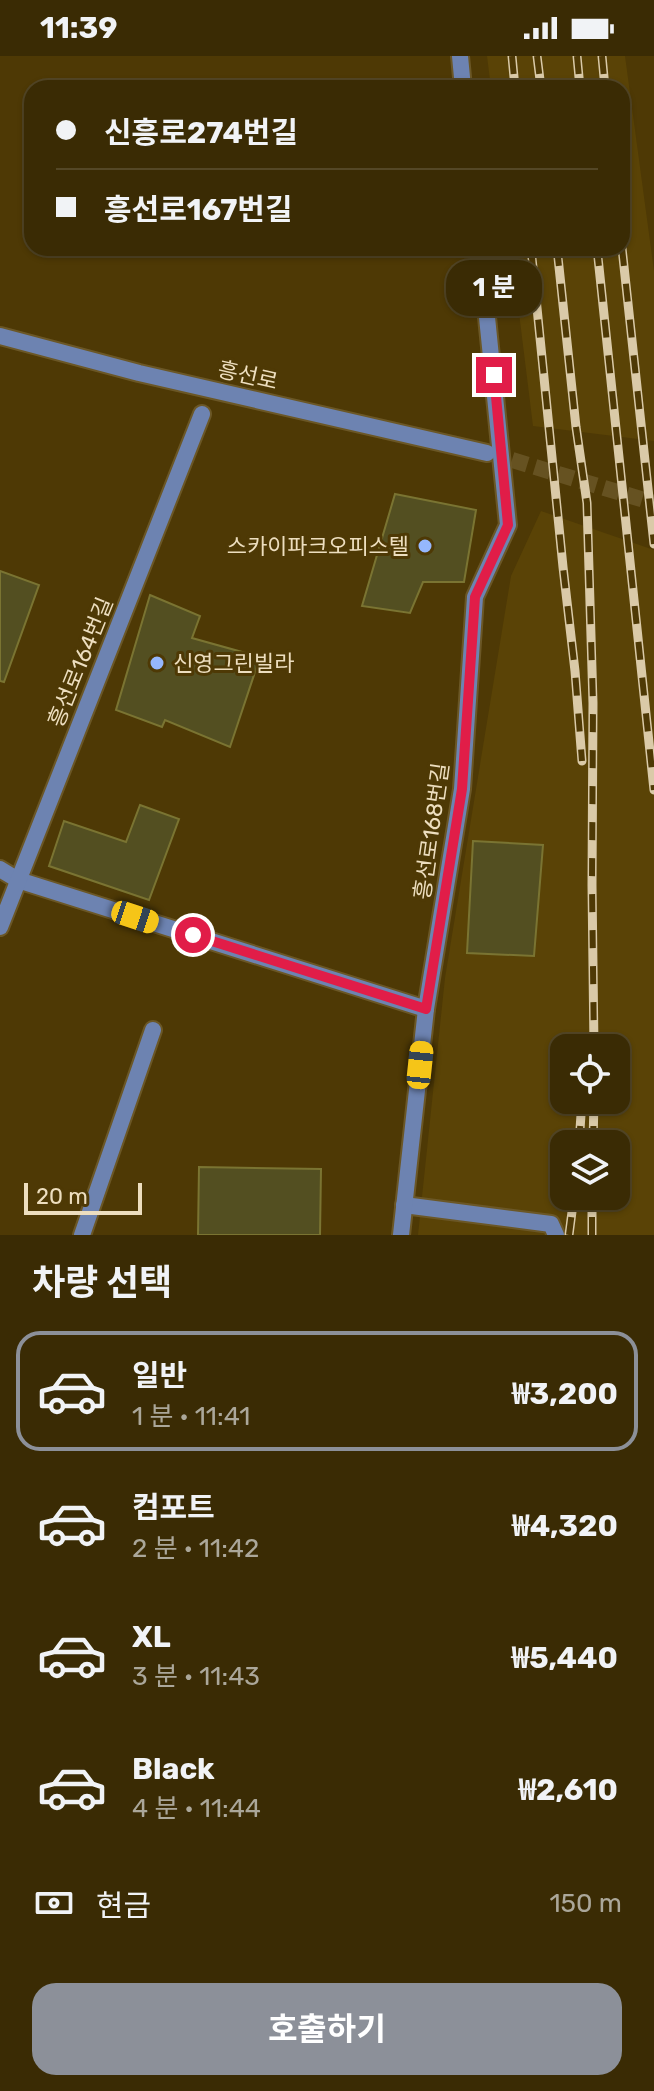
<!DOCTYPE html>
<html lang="ko">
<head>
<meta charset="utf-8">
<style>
  body { margin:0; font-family:Rubik,"Noto Sans KR",sans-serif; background:#453713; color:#f1f3f6; height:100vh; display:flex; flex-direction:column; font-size:30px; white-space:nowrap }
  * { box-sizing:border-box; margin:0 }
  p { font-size:26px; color:#aba79a }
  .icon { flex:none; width:44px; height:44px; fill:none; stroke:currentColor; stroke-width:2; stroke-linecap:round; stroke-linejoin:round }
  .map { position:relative; height:1179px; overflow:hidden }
  .side { display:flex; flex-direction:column; background:#3a2b04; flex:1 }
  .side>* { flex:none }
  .guide { position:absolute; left:24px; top:24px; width:606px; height:176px; border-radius:24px; box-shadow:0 2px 6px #0004,0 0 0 2px #544726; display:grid; align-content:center; height:176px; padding:0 32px; background:#3a2b04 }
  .fabs { position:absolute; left:550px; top:978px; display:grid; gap:16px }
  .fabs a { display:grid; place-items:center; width:80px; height:80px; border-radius:16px; background:#3a2b04; box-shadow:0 2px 6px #0004,0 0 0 2px #544726; font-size:40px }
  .scale { position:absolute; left:24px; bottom:20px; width:118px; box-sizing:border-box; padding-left:8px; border:4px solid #eddebf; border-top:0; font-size:22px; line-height:28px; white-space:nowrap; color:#eddebf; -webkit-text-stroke:6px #4e3905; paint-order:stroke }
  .end { position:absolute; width:36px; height:36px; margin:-18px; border:10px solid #e11d48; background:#fff; box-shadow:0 0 0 4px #fff }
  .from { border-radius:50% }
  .bubble { position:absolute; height:56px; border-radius:24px; background:#3a2b04; box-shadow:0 2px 6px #0004,0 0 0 2px #544726; font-size:26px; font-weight:700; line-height:56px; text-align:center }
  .car { position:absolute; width:24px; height:48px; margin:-24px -12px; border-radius:10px; box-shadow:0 0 6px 2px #0007; background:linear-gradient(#f5c518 24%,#345 0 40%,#f5c518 0 76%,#345 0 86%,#f5c518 0) }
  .guide b { display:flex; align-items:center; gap:28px; height:76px; font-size:30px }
  .guide b+b { border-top:2px solid #544726 }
  .guide i { width:20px; height:20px; background:#f1f3f6 }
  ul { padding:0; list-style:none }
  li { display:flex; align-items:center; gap:24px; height:120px; margin:0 16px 12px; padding:0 16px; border:4px solid transparent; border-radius:24px }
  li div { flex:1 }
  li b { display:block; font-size:30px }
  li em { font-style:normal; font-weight:700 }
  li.active { border-color:#8c9099 }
  li>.icon { width:72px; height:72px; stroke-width:1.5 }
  h2 { padding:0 32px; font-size:36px; line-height:96px }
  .pay { display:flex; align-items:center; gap:20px; height:88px; padding:0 32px; font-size:30px }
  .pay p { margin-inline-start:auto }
  .action { display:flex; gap:16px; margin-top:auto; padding:16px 32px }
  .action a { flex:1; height:92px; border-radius:24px; background:#8c9099; color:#fff; font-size:32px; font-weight:700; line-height:92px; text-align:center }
  .status { display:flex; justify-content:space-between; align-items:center; height:56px; padding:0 40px; background:#3a2b04; direction:ltr }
  .status svg { height:22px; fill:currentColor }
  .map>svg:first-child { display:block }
</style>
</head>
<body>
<div class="status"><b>11:39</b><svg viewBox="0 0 49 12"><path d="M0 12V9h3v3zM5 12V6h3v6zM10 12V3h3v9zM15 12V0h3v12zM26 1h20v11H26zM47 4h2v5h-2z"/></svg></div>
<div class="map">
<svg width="654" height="1179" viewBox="0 0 654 1179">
  <rect width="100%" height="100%" fill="#4e3905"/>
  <g fill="#5a4306" fill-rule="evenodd">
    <polygon points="487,0 625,0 654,215 654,385 533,370 511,192 622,192 622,32 491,32"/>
    <path d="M541 455 654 494V1179H418L445 922 511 520ZM564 992H616V1044H564ZM564 1088H616V1140H564Z"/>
  </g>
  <g fill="#534f21" stroke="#7a7432" stroke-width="2">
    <polygon points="395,438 476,454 464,526 423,526 410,557 362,550"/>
    <polygon points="0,515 39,529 4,626 0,625"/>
    <polygon points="150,539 200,560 192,582 260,601 230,691 165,664 162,671 116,654"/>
    <polygon points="140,749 179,763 149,844 49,810 64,765 126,786"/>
    <polygon points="473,785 543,789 534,900 467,897"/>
    <polygon points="199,1111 321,1113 320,1179 198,1179"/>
  </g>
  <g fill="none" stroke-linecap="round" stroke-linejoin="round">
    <polyline stroke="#665221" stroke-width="16" stroke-dasharray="16 8" stroke-linecap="butt" points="489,397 654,447"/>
    <g stroke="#6b5726" stroke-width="20">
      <g id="service">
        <polyline points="404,1149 551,1168 556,1179"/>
        <polyline points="82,1179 153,974"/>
      </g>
    </g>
    <g stroke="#6b5726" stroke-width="20">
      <g id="minor">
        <polyline points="460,0 463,32"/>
        <polyline points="0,280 139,317 487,397"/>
        <polyline points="0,813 18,824 426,953"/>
        <polyline points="0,871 202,358"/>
        <polyline points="401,1179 426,953 462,733 475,541 508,469 480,192"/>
      </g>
    </g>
    <use href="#service" stroke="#6d83b1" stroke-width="16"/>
    <use href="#minor" stroke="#6d83b1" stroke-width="16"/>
    <g stroke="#dacaa8" stroke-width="9">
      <g id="rail">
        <polyline points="512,0 515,32"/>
        <polyline points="537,0 541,32"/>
        <polyline points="577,0 580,32"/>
        <polyline points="602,0 605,32"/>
        <polyline points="531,192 563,511 575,615 582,705"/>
        <polyline points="557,192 576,371 587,447 593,647 592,829 594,992"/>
        <polyline points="597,192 654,734"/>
        <polyline points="622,192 654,488"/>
        <polyline points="579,1088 582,1044"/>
        <polyline points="593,1088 594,1044"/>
        <polyline points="569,1179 574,1140"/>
        <polyline points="592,1179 592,1140"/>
      </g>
    </g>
    <use href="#rail" stroke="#4e3905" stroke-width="6" stroke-dasharray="18" stroke-linecap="butt"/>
  </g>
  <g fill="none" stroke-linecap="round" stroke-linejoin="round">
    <polyline stroke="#e11d48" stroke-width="10" points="193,879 426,953 462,733 475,541 508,469 494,319"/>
  </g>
  <g fill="#95b7fd" stroke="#4e3905" stroke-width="3">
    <circle cx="425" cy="490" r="8"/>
    <circle cx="157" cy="607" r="8"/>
  </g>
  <g text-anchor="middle" stroke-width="6" stroke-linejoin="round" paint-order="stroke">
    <g font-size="22" fill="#eddebf" stroke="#4e3905">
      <text transform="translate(248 319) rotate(13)" y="8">흥선로</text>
      <text transform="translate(80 606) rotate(-68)" y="8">흥선로164번길</text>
      <text transform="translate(431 775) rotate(-82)" y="8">흥선로168번길</text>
    </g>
    <g font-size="22" fill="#eddebf" stroke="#4e3905" text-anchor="end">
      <text x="409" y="498">스카이파크오피스텔</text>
      <text x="173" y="615" text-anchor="start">신영그린빌라</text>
    </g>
  </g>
</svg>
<div class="fabs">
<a><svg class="icon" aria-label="locate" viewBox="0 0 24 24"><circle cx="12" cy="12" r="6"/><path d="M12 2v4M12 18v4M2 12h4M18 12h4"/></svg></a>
<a><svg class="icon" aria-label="layers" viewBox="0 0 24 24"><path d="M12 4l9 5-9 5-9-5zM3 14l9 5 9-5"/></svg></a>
</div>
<div class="scale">20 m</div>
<i class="end from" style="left:193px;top:879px"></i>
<i class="end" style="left:494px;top:319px"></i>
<div class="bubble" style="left:446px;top:204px;width:96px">1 분</div>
<i class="car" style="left:135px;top:861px;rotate:108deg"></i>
<i class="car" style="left:420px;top:1009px;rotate:6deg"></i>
<div class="guide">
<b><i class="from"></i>신흥로274번길</b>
<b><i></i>흥선로167번길</b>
</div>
</div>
<section class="side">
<h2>차량 선택</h2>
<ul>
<li class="active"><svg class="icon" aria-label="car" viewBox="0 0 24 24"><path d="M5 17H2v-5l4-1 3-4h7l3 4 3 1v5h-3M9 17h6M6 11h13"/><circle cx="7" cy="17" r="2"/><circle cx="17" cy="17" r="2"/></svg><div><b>일반</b><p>1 분 · 11:41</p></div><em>₩3,200</em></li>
<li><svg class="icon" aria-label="car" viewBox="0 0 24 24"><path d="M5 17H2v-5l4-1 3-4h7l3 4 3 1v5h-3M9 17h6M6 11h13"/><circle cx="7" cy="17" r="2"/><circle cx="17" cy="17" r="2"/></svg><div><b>컴포트</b><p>2 분 · 11:42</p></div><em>₩4,320</em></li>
<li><svg class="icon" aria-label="car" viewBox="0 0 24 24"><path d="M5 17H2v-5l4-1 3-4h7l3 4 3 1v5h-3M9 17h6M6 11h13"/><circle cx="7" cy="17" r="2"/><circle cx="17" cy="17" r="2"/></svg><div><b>XL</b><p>3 분 · 11:43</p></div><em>₩5,440</em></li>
<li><svg class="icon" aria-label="car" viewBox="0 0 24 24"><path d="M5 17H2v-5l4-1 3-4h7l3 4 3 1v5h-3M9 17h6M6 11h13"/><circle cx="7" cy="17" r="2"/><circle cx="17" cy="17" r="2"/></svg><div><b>Black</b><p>4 분 · 11:44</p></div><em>₩2,610</em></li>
</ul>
<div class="pay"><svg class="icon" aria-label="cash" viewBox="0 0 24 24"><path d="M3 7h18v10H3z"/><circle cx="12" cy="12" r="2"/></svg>현금<p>150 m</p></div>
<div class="action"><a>호출하기</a></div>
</section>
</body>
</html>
